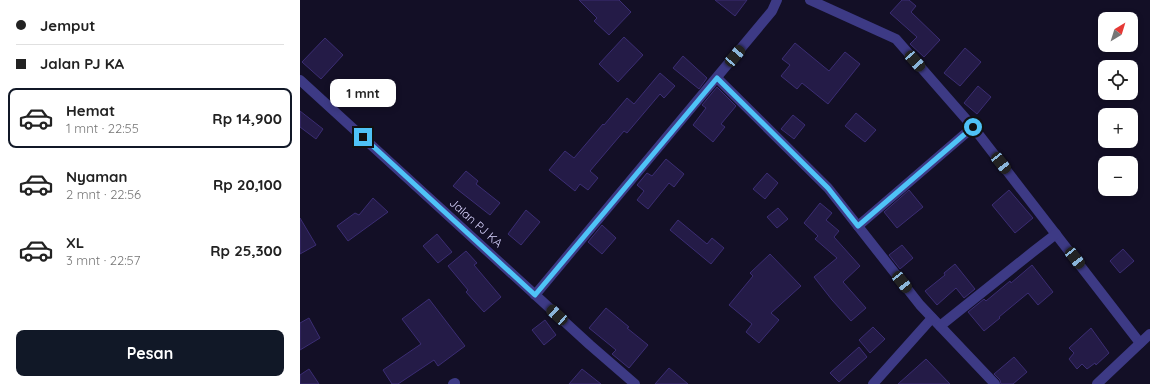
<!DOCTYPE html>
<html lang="id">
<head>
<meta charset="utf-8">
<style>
  body { margin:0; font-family:Quicksand,sans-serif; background:#f2f2f2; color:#222; height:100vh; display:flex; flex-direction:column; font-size:15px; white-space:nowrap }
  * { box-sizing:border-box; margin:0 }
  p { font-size:13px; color:#767676 }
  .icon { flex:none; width:22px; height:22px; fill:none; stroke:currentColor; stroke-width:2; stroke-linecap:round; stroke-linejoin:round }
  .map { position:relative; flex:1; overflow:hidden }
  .details { display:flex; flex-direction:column; background:#fff; width:300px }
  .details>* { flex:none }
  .top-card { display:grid; align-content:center; height:88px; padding:0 16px; background:#fff }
  .needle { width:26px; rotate:38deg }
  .controls { position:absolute; left:798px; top:12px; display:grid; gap:8px }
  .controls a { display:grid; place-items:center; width:40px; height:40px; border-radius:8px; background:#fff; box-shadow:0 2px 6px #0003; font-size:20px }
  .end { position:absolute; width:18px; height:18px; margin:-9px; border:5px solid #4fc3f7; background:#111; box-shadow:0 0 0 2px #111 }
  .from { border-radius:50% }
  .bubble { position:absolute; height:28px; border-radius:8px; background:#fff; box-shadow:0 2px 6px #0003; font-size:13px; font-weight:800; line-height:28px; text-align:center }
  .car { position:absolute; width:12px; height:24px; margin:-12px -6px; border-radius:5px; box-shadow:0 0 3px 1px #0007; background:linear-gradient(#222 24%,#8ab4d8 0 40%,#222 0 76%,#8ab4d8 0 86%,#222 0) }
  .top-card b { display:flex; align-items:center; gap:14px; height:38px; font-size:15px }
  .top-card b+b { border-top:1px solid #e0e0e0 }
  .top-card i { width:10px; height:10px; background:#222 }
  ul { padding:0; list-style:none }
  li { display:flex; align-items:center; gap:12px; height:60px; margin:0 8px 6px; padding:0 8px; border:2px solid transparent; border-radius:8px }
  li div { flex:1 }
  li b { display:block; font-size:15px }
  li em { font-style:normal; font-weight:800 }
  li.current { border-color:#111827 }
  li>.icon { width:36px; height:36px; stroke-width:1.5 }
  .button { display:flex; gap:8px; margin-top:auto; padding:8px 16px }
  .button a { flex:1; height:46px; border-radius:8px; background:#111827; color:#fff; font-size:16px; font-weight:800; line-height:46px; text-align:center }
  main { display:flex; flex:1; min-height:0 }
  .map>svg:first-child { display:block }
</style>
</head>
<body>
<main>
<section class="details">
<div class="top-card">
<b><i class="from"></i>Jemput</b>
<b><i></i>Jalan PJ KA</b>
</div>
<ul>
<li class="current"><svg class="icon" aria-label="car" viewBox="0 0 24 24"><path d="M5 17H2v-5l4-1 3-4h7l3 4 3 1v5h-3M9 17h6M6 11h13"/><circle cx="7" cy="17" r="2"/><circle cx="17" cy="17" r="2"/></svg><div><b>Hemat</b><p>1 mnt · 22:55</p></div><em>Rp 14,900</em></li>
<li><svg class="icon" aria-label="car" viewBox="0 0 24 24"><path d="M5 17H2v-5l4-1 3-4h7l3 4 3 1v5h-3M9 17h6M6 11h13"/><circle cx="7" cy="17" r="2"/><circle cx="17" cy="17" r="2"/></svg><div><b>Nyaman</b><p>2 mnt · 22:56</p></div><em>Rp 20,100</em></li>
<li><svg class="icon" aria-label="car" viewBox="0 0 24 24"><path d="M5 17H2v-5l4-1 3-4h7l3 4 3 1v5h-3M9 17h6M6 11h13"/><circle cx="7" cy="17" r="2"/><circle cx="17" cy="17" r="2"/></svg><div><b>XL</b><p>3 mnt · 22:57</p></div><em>Rp 25,300</em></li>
</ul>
<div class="button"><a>Pesan</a></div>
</section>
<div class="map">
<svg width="850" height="384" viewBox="0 0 850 384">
  <rect width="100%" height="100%" fill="#130f26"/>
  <g fill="#241b47" stroke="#3b2d73">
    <polygon points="279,0 319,0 331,12 309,35 294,21 297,18"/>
    <polygon points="415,0 447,0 435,16"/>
    <polygon points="602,0 609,0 616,6 611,12 640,40 624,57 610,44 617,37 590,13"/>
    <polygon points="324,37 343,55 318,82 299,64"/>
    <polygon points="25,38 43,55 21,79 2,62"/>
    <polygon points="495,43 529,71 545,52 560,64 528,104 502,83 497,89 481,76 490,65 482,59"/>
    <polygon points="665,48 681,62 660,86 644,73"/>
    <polygon points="383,56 407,78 399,89 373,68"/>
    <polygon points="360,73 375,86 364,98 360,94 327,133 324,131 290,171 298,178 288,190 280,184 275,191 249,170 265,151 274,158 303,124 304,125 327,98 334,104"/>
    <polygon points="678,86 691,97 677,114 664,103"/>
    <polygon points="417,87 436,106 421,124 425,127 413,142 393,125 406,108 402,105"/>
    <polygon points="0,111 23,129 16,139 0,127"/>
    <polygon points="556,113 576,130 565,142 545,126"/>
    <polygon points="493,115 505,125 494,139 481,129"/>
    <polygon points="366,159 384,174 374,187 369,183 348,209 337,200 344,191 337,185 347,173 352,176"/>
    <polygon points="166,171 178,181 176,184 200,203 190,215 153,186"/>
    <polygon points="467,173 478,183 465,199 453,189"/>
    <polygon points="609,190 623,207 597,228 584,212"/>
    <polygon points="709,190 733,218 715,233 692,205"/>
    <polygon points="73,198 88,212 48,241 37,226 55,213 59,215"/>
    <polygon points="520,203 532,213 526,220 539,231 534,237 560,266 543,282 566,308 551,321 532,300 514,277 537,258 515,239 518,236 504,223"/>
    <polygon points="478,208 488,219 477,228 467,217"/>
    <polygon points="226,210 240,222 221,245 208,234"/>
    <polygon points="0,218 16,245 0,254"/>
    <polygon points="378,220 407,244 412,238 424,248 411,264 370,230"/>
    <polygon points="302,225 316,238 302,254 288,242"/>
    <polygon points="137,234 152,252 138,263 123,246"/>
    <polygon points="602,245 613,258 600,269 589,255"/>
    <polygon points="823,249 834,261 820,273 810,261"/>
    <polygon points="166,251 177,263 174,265 201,297 184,312 166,292 168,290 148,266"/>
    <polygon points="470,254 501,286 471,313 479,320 459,343 446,332 452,324 429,305 453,276 450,273"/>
    <polygon points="655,264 675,289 664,298 656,288 637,305 625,291 645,275 644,273"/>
    <polygon points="732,265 753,292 738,305 728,293 699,317 700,318 684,331 668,312 684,299 686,301 710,281 711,283"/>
    <polygon points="129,299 165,346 138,366 134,360 98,384 92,384 83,370 121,344 102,319"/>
    <polygon points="306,308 329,327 327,328 348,345 329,368 312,354 316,350 289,328"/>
    <polygon points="9,318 20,338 0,350 0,323"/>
    <polygon points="245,320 256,335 244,345 232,330"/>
    <polygon points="573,327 585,339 570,353 559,340"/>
    <polygon points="791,328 809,353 796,365 795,363 787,369 782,364 777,369 769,359 774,353 769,348"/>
    <polygon points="559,347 567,357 539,382 530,373"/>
    <polygon points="714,357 727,372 713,384 701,384 700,380 694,374"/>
    <polygon points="626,359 650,384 598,384"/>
    <polygon points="369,368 388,384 355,384"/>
    <polygon points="9,369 19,384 0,384 0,375"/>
    <polygon points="282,369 301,384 269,384"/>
  </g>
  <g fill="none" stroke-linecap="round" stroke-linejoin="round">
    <g stroke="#3d3a85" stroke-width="10">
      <polyline points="510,0 596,39 673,127 840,343"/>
      <polyline points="417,78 528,188 620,305 695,384"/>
      <polyline points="0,80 290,345 335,384"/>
      <polyline points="558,226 673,127"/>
      <polyline points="235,295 472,11 477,0"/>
      <polyline points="640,326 734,251 756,234"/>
      <polyline points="153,384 155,383"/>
      <polyline points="573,384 632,318"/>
      <polyline points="797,384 850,334"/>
    </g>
  </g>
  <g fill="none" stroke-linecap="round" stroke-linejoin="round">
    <polyline stroke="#4fc3f7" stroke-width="5" points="63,137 235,295 417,78 528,188 558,226 673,127"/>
  </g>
  <g text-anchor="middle" stroke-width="3" stroke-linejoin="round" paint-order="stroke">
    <g font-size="12" fill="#d9d4ff" stroke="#130f26">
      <text transform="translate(176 223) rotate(42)" y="4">Jalan PJ KA</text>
    </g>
  </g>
</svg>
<div class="controls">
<a><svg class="needle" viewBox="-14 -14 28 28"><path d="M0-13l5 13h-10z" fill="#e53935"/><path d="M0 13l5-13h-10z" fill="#767676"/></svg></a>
<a><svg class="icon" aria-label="locate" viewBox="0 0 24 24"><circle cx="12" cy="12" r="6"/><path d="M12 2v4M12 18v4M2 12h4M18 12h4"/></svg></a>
<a>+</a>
<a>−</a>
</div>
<i class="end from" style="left:673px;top:127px"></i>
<i class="end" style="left:63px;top:137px"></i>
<div class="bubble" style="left:30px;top:79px;width:66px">1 mnt</div>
<i class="car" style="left:435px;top:56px;rotate:40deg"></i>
<i class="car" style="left:615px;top:61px;rotate:138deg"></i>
<i class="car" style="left:701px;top:163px;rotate:142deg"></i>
<i class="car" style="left:775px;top:258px;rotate:142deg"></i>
<i class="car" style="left:602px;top:282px;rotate:142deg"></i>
<i class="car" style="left:257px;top:315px;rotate:312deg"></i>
</div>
</main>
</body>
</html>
